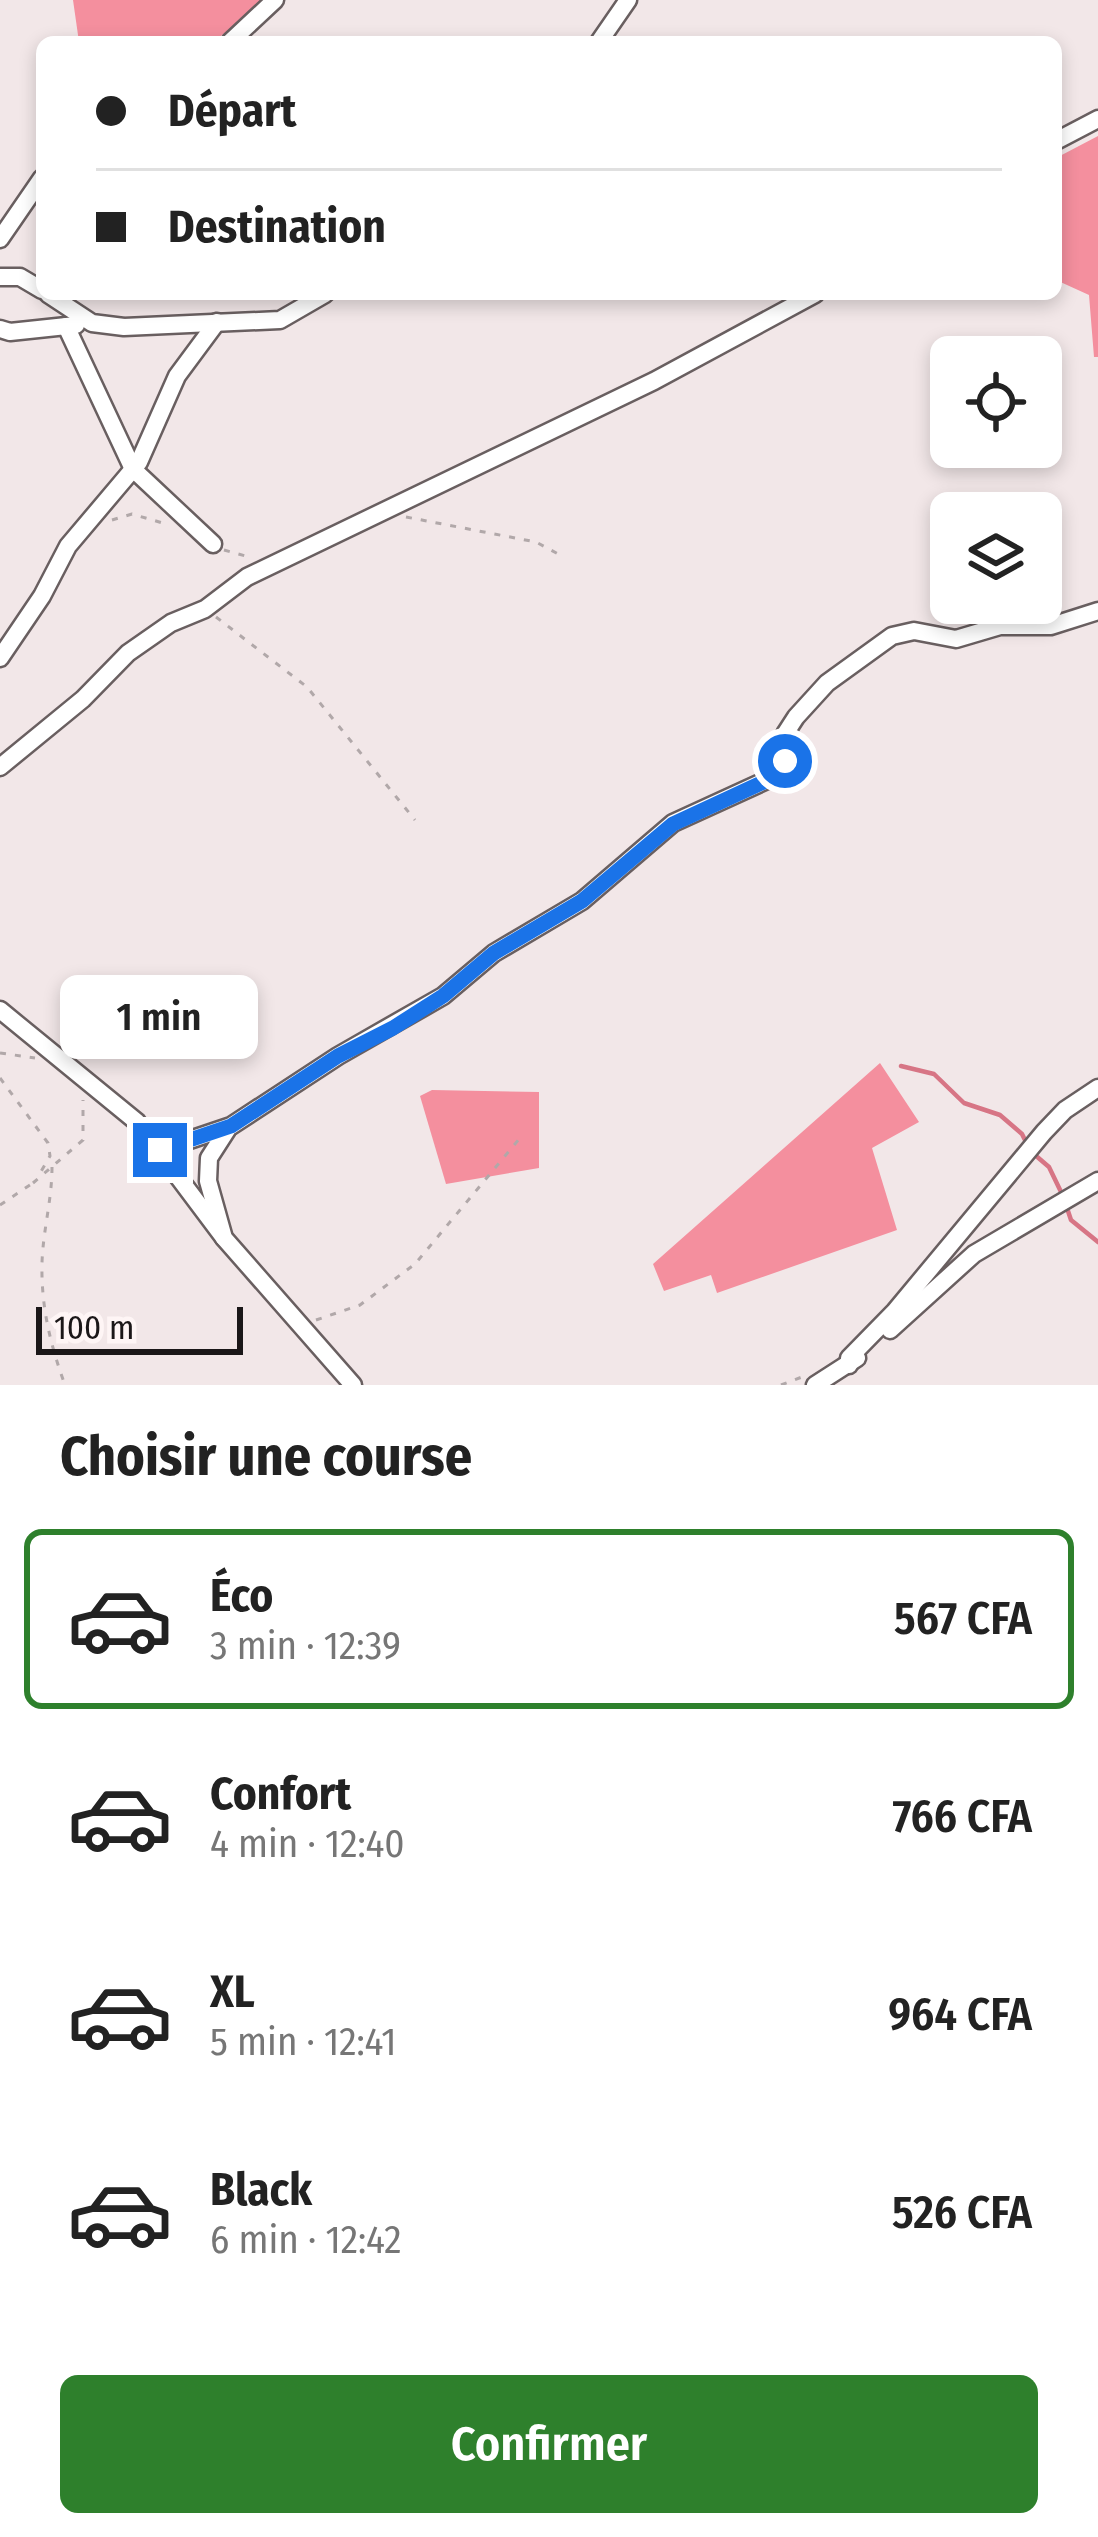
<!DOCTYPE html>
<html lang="fr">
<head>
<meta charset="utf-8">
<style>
  body { margin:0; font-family:"Fira Sans Condensed",sans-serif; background:#f6f6f6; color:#222; height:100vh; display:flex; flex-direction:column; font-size:45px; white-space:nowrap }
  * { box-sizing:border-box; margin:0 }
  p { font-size:39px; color:#767676 }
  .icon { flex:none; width:66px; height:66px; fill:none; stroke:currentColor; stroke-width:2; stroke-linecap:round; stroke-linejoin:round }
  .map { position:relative; height:1385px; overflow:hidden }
  .details { display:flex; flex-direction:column; background:#fff; flex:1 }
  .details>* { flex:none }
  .banner { position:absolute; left:36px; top:36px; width:1026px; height:264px; border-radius:18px; box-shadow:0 6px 18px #0003; display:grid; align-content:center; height:264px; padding:0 60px; background:#fff }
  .fabs { position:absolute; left:930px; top:336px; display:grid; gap:24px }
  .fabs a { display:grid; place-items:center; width:132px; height:132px; border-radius:18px; background:#fff; box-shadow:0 6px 18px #0003; font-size:60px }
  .scale { position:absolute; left:36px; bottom:30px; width:207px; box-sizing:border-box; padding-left:12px; border:6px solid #1b1718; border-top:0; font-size:33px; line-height:42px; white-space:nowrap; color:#1b1718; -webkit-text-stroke:9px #fef5f5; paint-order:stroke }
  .end { position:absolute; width:54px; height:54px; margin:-27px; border:15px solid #1a73e8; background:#fff; box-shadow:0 0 0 6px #fff }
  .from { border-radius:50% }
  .bubble { position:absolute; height:84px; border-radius:18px; background:#fff; box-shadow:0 6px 18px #0003; font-size:39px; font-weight:600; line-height:84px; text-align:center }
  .banner b { display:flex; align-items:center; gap:42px; height:114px; font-size:45px }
  .banner b+b { border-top:3px solid #e0e0e0 }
  .banner i { width:30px; height:30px; background:#222 }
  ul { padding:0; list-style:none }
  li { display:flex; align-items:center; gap:36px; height:180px; margin:0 24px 18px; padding:0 36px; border:6px solid transparent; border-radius:18px }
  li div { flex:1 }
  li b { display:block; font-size:45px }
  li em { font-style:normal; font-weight:600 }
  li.current { border-color:#2e802c }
  li>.icon { width:108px; height:108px; stroke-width:1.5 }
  h2 { padding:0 60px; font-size:54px; line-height:144px }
  .cta { display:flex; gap:24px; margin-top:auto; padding:24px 60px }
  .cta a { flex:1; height:138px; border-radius:18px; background:#2e802c; color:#fff; font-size:48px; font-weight:600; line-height:138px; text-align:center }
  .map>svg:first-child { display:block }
</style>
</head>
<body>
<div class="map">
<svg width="1098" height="1385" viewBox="0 0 1098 1385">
  <rect width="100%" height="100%" fill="#f2e7e8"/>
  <g fill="#f48f9e">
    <polygon points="73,0 268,0 213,42 79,42"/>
    <polygon points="1098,136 1098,357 1094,357 1089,295 1056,280 1056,158"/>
    <polygon points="880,1063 919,1122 872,1148 897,1230 717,1293 711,1275 664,1291 653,1264"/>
    <polygon points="432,1090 539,1092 539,1168 446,1184 420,1096"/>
  </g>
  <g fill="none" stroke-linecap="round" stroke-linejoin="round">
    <g stroke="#d77585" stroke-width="4.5">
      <polyline points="901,1066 934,1074 964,1103 1000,1115 1022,1134 1028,1146"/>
      <polyline points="1035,1155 1049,1167 1062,1194"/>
      <polyline points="1066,1205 1071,1220 1098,1242"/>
    </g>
    <g stroke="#695f60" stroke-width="21">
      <g id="street">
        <polyline points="230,42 275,0"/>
        <polyline points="599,42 628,0"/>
        <polyline points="1056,141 1098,119"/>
        <polyline points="0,239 42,178"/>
        <polyline points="0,277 20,277 42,290"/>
        <polyline points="48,294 92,323 124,327 280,320 325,294"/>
        <polyline points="66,326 133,469 213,544"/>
        <polyline points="0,329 10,332 76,325"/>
        <polyline points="0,658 42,596 68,546 139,462 177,376 217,322"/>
        <polyline points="0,767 83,699 128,653 171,623 205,609 247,577 654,381 815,294"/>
        <polyline points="0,1010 137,1122 224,1238"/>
        <polyline points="227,1130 209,1158 208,1181 224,1238 353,1385"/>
        <polyline points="160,1150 231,1126 338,1056 443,996 494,953 582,901 673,823 778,775 785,761 785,734 796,717 827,683 892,636 914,631 956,639 1000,626 1051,626 1098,611"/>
        <polyline points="890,1330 974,1254 1098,1181"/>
        <polyline points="849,1365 849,1358 895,1311 1044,1132 1065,1110 1098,1088"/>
        <polyline points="815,1385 857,1358"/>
      </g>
    </g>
    <g stroke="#b1a8a9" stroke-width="3" stroke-dasharray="6 9" stroke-linecap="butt">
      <polyline points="406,517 536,542 562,556"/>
      <polyline points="112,520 132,514 166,524"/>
      <polyline points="224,550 249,557"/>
      <polyline points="216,617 307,687 415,820"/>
      <polyline points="0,1053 35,1058"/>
      <polyline points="0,1078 48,1143 50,1156 39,1175"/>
      <path d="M52 1167C52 1200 43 1230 42 1263 41 1306 50 1344 65 1385"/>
      <polyline points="33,1183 83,1140 83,1100"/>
      <polyline points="0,1205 33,1183"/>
      <polyline points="316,1320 360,1305 415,1264 520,1138"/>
      <polyline points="781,1385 802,1377"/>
    </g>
    <use href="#street" stroke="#fff" stroke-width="16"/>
  </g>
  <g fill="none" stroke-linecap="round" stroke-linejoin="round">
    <polyline stroke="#1a73e8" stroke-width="15" points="160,1150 231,1126 338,1056 393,1028 443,996 494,953 582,901 673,824 770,779 785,761"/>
  </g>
</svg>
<div class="fabs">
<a><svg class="icon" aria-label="locate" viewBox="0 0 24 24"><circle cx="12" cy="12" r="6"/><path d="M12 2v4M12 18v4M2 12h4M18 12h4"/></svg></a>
<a><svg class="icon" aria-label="layers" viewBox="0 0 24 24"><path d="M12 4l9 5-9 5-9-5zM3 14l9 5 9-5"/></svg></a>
</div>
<div class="scale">100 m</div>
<i class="end from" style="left:785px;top:761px"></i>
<i class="end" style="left:160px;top:1150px"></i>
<div class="bubble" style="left:60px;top:975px;width:198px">1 min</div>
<div class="banner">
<b><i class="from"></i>Départ</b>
<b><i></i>Destination</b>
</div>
</div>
<section class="details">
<h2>Choisir une course</h2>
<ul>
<li class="current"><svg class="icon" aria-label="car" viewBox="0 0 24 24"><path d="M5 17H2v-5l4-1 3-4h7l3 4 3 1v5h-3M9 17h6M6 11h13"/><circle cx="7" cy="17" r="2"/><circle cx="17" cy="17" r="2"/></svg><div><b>Éco</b><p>3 min · 12:39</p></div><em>567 CFA</em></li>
<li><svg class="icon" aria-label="car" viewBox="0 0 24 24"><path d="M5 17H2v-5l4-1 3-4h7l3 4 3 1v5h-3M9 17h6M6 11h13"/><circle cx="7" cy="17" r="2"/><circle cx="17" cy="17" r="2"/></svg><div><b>Confort</b><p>4 min · 12:40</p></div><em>766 CFA</em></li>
<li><svg class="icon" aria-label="car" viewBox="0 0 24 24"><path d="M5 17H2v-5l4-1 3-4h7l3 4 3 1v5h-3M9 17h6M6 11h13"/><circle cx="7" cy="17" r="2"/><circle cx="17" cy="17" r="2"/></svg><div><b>XL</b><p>5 min · 12:41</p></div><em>964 CFA</em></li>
<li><svg class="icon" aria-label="car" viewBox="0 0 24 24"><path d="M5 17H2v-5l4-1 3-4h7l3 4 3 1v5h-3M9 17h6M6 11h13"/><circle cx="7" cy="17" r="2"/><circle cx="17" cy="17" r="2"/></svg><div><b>Black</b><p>6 min · 12:42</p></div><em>526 CFA</em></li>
</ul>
<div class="cta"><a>Confirmer</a></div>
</section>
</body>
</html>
